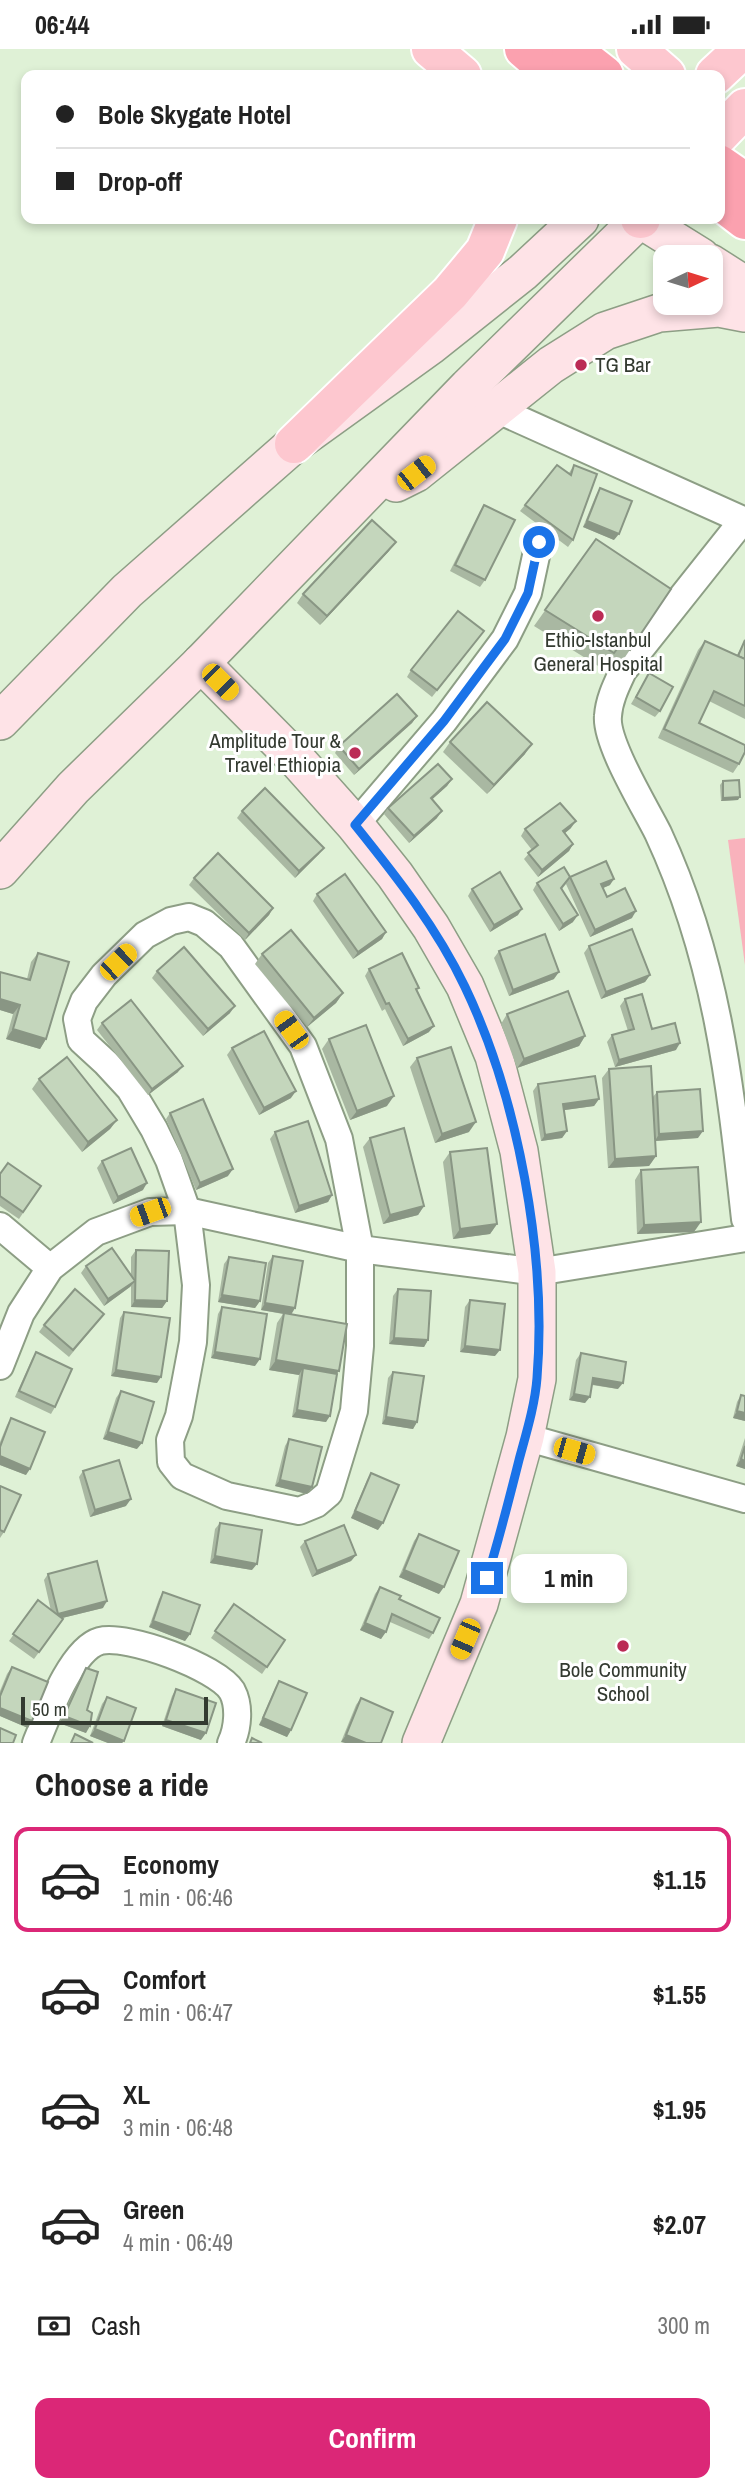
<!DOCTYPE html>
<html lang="en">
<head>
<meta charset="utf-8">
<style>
  body { margin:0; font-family:"Archivo Narrow",sans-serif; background:#f6f6f6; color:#222; height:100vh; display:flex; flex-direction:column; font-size:26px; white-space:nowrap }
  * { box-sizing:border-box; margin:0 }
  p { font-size:23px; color:#767676 }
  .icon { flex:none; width:38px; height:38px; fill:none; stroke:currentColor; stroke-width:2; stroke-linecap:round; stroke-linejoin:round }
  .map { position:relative; height:1694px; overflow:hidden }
  .drawer { display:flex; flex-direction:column; background:#fff; flex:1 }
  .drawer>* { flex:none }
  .banner { position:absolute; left:21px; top:21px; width:704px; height:154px; border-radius:14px; box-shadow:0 4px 10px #0003; display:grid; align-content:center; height:154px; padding:0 35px; background:#fff }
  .needle { width:46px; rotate:86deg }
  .buttons { position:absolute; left:653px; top:196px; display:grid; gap:14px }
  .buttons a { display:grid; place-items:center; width:70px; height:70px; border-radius:14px; background:#fff; box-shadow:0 4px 10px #0003; font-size:35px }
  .scale { position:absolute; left:21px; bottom:18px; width:187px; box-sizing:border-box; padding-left:7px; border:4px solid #333a30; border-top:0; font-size:19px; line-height:24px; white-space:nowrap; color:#333a30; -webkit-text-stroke:5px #fff; paint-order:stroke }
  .end { position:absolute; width:32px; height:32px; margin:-16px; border:9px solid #1a73e8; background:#fff; box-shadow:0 0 0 4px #fff }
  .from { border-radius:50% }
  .bubble { position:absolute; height:49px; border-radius:14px; background:#fff; box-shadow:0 4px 10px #0003; font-size:23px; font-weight:800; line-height:49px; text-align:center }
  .car { position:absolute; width:21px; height:42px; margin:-21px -10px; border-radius:9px; box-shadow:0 0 5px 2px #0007; background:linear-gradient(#f5c518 24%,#345 0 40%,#f5c518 0 76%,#345 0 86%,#f5c518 0) }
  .banner b { display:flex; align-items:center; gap:24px; height:66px; font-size:26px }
  .banner b+b { border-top:2px solid #e0e0e0 }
  .banner i { width:18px; height:18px; background:#222 }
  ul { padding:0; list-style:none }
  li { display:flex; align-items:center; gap:21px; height:105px; margin:0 14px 10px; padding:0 21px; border:4px solid transparent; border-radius:14px }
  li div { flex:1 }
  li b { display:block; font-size:26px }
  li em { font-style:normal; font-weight:800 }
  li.current { border-color:#db2777 }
  li>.icon { width:63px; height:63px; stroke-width:1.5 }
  h2 { padding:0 35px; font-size:32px; line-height:84px }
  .pay { display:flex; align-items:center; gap:18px; height:77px; padding:0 35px; font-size:26px }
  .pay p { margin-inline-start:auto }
  .action { display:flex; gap:14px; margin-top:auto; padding:14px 35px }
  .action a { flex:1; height:80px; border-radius:14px; background:#db2777; color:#fff; font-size:28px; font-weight:800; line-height:80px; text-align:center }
  .status { display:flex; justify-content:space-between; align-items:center; height:49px; padding:0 35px; background:#fff; direction:ltr }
  .status svg { height:19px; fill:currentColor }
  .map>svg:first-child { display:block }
</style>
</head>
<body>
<div class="status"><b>06:44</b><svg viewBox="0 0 49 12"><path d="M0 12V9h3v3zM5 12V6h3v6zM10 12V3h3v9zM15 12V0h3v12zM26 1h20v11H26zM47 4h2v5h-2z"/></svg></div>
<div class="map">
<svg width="745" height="1694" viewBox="0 0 745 1694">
  <rect width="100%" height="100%" fill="#dff1d6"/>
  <polygon fill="#f9b2bc" points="745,789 745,916 728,791"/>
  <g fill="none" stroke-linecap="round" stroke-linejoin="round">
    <g stroke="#8d9e85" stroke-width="30">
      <g id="street">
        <polyline points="496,360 745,472"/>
        <path d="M743 471 623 622C616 637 609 651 608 667 605 693 645 758 658 784 717 911 730 1033 745 1170"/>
        <polyline points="355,776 444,672 505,590 528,544 539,493"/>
        <polygon points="189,868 204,874 231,897 303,997 339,1090 360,1200 360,1297 354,1362 329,1444 316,1455 299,1462 227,1447 182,1427 171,1413 170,1391 179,1367 193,1293 196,1236 187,1162 169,1111 154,1080 130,1040 106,1014 81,991 77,970 84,952 104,926 145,886 171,872"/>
        <polyline points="0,1177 50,1219"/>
        <polyline points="0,1317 21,1264 50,1219 96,1183 150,1163 187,1162 360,1200 537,1223 745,1189"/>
        <polyline points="525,1388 745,1450"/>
        <path d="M36 1694C47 1668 71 1600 100 1592 127 1585 217 1618 232 1642 240 1657 238 1679 231 1694"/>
      </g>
    </g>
    <g stroke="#8d9e85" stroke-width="40">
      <g id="secondary">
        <polyline points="710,214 745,236"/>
        <polyline points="396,434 416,424 551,316 605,282 659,264 719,259 745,264"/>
        <polyline points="201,614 297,711 355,776 395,826 431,878 465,937 494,1007 519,1102 537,1223 537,1330 525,1388 479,1555 421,1694"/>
        <polyline points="0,672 127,542 294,395 430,297 523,223 580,170"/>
        <polyline points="0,821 73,739 201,614 468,338 640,170 701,208"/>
      </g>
    </g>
    <g stroke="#fff" stroke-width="42">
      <g id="primary">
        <polyline points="431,0 462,26"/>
        <polyline points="636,0 666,26"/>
        <polyline points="715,26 743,0"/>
        <polyline points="719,86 745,59"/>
        <polyline points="640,170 641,170"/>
        <polyline points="294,395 450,244 485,202 498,170"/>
      </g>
    </g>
    <g stroke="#fff" stroke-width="42">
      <g id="highway">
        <polyline points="524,0 554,26"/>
        <polyline points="571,0 604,26"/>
        <polyline points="719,115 745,133"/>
        <polyline points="719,151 745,171"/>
      </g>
    </g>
    <use href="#street" stroke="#fff" stroke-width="26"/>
    <use href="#secondary" stroke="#fee3e7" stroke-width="37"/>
    <use href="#primary" stroke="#fdc7cf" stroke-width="38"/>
    <use href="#highway" stroke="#fba1af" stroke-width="38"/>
  </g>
  <g fill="#a9b8a2">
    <polygon points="574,416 573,491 568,498 520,462 525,456 569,424"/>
    <polygon points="600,439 614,491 583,478 596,446"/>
    <polygon points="484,456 485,531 480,538 450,522 480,462"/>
    <polygon points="596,490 671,540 619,617 609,612 603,620 534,577"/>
    <polygon points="389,502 320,576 297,554 303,545"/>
    <polygon points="484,582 432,648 407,628 411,621"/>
    <polygon points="745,591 745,670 709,652 699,674 739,715 733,724 658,689 698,601 705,592 737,606"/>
    <polygon points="649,624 660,662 655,668 631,655"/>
    <polygon points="417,667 412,674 354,726 335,704 339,697"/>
    <polygon points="450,693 525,705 487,745 443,703"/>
    <polygon points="452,730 447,737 432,750 437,769 409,794 384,765 388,759"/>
    <polygon points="723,732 738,751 721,752 720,736"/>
    <polygon points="242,762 319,805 295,829 237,769"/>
    <polygon points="571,779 565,784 573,795 569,802 538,828 524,810 532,801 521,787 525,780"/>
    <polygon points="570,828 610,836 603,839 607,848 632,869 590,888 566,835 562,840 573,873 559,882 533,841 537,834"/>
    <polygon points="194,829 273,859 269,866 245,891 189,836"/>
    <polygon points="472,840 518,866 490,883 468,847"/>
    <polygon points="317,845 386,883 382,890 353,910 313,852"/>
    <polygon points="589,897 650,926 645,933 601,950 584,904"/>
    <polygon points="499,902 554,930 509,947 494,909"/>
    <polygon points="38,904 46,990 40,1000 6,990 13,965 0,961 0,923 27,930 31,913"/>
    <polygon points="262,905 343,944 336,954 307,978 255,915"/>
    <polygon points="369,920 417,943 429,983 403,997 385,960 382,962 365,927"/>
    <polygon points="157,922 230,964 203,987 152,929"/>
    <polygon points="625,950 652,980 676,1001 615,1018 607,993 612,986 628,982 620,957"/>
    <polygon points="507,965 585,987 579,997 517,1019 501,975"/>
    <polygon points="102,974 178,1023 148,1046 97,981"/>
    <polygon points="329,990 387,1057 350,1071 322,1000"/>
    <polygon points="232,999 291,1049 259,1066 227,1006"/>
    <polygon points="417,1009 469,1083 435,1094 410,1018"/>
    <polygon points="609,1020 652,1049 657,1043 698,1089 655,1092 656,1107 649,1117 608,1119 602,1029"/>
    <polygon points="39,1030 117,1071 110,1080 82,1103 32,1040"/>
    <polygon points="538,1035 599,1050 594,1057 564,1061 567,1082 562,1089 541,1092 533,1042"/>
    <polygon points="170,1064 228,1127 196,1141 166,1070"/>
    <polygon points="275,1083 332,1146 328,1153 295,1164 270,1090"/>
    <polygon points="370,1089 424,1157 418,1166 383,1175 363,1098"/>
    <polygon points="450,1103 497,1175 490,1185 453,1190 443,1113"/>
    <polygon points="102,1112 143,1141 113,1155 97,1119"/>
    <polygon points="641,1121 694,1183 637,1185 635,1131"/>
    <polygon points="0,1125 41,1137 19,1170 0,1157"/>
    <polygon points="136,1201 167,1252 162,1259 131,1258 131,1237 104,1257 81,1224 86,1217 131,1226 131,1208"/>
    <polygon points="273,1207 291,1265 337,1325 326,1373 292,1368 299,1326 269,1321 277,1274 283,1265 261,1261 268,1214"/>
    <polygon points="229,1208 260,1252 255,1259 218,1253 224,1215"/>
    <polygon points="398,1240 428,1291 424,1298 389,1295 393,1247"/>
    <polygon points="470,1251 495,1307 460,1303 465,1258"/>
    <polygon points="222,1258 255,1317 211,1309 218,1265"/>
    <polygon points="124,1263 157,1334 111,1327 120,1269"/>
    <polygon points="104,1265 69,1308 39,1283 44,1276"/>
    <polygon points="36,1303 55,1358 51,1365 15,1348 32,1310"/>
    <polygon points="581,1304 618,1340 592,1336 585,1354 569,1351 576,1311"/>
    <polygon points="393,1323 417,1373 413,1380 382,1375 388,1329"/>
    <polygon points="121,1342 137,1400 103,1390 116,1349"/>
    <polygon points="741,1346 745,1347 745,1372 733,1369 737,1353"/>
    <polygon points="11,1369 26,1426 0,1416 0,1393 7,1376"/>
    <polygon points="745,1389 745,1420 736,1417"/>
    <polygon points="289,1390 312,1438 307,1445 275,1437 285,1397"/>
    <polygon points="83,1422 126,1457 90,1468 79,1428"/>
    <polygon points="371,1424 378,1481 351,1469 367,1431"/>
    <polygon points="0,1437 4,1483 0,1489"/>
    <polygon points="220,1474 252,1521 210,1514 215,1480"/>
    <polygon points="419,1485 439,1545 399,1528 414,1492"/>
    <polygon points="305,1492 356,1506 351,1512 312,1528 300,1498"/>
    <polygon points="48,1525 103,1559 62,1569 63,1570 34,1610 9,1592 38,1551 51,1562 44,1531"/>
    <polygon points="380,1538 399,1550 433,1584 429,1590 390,1573 381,1590 360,1581 375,1545"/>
    <polygon points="163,1543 190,1585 185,1592 149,1578 159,1550"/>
    <polygon points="234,1555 285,1591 262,1625 211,1589"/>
    <polygon points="12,1618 28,1679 0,1667 0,1642 7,1625"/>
    <polygon points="86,1619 87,1661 86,1684 59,1674 82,1625"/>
    <polygon points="279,1632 291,1681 287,1688 259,1676 275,1639"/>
    <polygon points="176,1640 201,1691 162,1677 172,1647"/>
    <polygon points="107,1648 124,1692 122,1694 108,1694 90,1687 102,1655"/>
    <polygon points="361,1649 393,1663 341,1693 356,1656"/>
  </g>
  <g fill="#899684">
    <polygon points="587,472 619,485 614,491 583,478"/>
    <polygon points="396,493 389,502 320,576 327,567"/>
    <polygon points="417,667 412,674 354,726 359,720"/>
    <polygon points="532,695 525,705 487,745 494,736"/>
    <polygon points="452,730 447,737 426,756 431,749"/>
    <polygon points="740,748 738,751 721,752 723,749"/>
    <polygon points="442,762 437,769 409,794 414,787"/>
    <polygon points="576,772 571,779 559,789 563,782"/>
    <polygon points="573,795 569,802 538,828 542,821"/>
    <polygon points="324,799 319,805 295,829 299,822"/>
    <polygon points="614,830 610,836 596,842 601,835"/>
    <polygon points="273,859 269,866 245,891 249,884"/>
    <polygon points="522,860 518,866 490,883 494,876"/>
    <polygon points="636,862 632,869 590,888 595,881"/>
    <polygon points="578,866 573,873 559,882 563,875"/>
    <polygon points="386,883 382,890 353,910 358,903"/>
    <polygon points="559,923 554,930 509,947 513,941"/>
    <polygon points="650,926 645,933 601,950 606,943"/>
    <polygon points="343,944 336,954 307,978 314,969"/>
    <polygon points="0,950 20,956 13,965 0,961"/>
    <polygon points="235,957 230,964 203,987 208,980"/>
    <polygon points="434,977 429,983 403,997 408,990"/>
    <polygon points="13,980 46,990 40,1000 6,990"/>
    <polygon points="585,987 579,997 517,1019 524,1010"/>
    <polygon points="680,994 676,1001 615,1018 619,1011"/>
    <polygon points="183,1017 178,1023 148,1046 152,1040"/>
    <polygon points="296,1042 291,1049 259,1066 264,1059"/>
    <polygon points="394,1047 387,1057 350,1071 357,1062"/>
    <polygon points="599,1050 594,1057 558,1062 563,1055"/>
    <polygon points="117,1071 110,1080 82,1103 88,1093"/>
    <polygon points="476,1073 469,1083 435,1094 442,1085"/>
    <polygon points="567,1082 562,1089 541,1092 545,1086"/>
    <polygon points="703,1082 698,1089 655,1092 659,1085"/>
    <polygon points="656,1107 649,1117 608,1119 615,1110"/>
    <polygon points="233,1120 228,1127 196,1141 200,1134"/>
    <polygon points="147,1134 143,1141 113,1155 118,1148"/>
    <polygon points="332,1146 328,1153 295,1164 299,1157"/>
    <polygon points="424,1157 418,1166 383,1175 390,1166"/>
    <polygon points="701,1173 694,1183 637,1185 644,1176"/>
    <polygon points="497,1175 490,1185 453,1190 460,1180"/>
    <polygon points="135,1232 130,1238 104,1257 108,1250"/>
    <polygon points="222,1246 260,1252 255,1259 218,1253"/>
    <polygon points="135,1251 167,1252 162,1259 131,1258"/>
    <polygon points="265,1254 295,1259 291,1266 261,1261"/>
    <polygon points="394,1289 428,1291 424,1298 389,1295"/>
    <polygon points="465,1297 500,1301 495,1307 460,1303"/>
    <polygon points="215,1303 260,1310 255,1317 211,1309"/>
    <polygon points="276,1311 339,1322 332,1331 303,1319 299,1326 269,1321"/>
    <polygon points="116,1321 161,1328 157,1334 111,1327"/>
    <polygon points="593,1329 623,1334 618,1340 589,1335"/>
    <polygon points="574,1345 590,1348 585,1354 569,1351"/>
    <polygon points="297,1361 330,1367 326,1373 292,1368"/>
    <polygon points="737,1362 745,1364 745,1372 733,1369"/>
    <polygon points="386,1368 417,1373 413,1380 382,1375"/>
    <polygon points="108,1383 142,1394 137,1400 103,1390"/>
    <polygon points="0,1407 30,1420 26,1426 0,1416"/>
    <polygon points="741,1410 745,1412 745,1420 736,1417"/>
    <polygon points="280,1431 312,1438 307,1445 275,1437"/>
    <polygon points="131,1450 126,1457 90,1468 95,1461"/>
    <polygon points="355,1462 383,1474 378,1481 351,1469"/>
    <polygon points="356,1506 351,1512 312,1528 317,1522"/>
    <polygon points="215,1507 257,1515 252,1521 210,1514"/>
    <polygon points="404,1521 444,1538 439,1545 399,1528"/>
    <polygon points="107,1552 103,1559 54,1571 58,1565"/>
    <polygon points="153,1572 190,1585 185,1592 149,1578"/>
    <polygon points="365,1574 386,1583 381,1590 360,1581"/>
    <polygon points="0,1659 32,1672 28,1679 0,1667"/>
    <polygon points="64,1667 90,1677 86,1684 59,1674"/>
    <polygon points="263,1669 291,1681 287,1688 259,1676"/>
    <polygon points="166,1671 206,1684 201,1691 162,1677"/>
    <polygon points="95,1680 124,1692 122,1694 108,1694 90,1687"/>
    <polygon points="346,1686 366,1694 345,1694 341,1693"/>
  </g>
  <g fill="#c4d6bc" stroke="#899684" stroke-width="2">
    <polygon points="557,416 571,426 574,416 597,425 573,491 525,456"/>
    <polygon points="600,439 632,452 619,485 587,472"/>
    <polygon points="484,456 515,471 485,531 455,516"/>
    <polygon points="372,471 396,493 327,567 303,545"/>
    <polygon points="596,490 671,540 630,601 620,596 614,604 545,561"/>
    <polygon points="458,562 484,582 437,641 411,621"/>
    <polygon points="745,591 745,610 738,607"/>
    <polygon points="705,592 745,610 745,657 714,642 699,674 745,696 745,703 739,715 664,680"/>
    <polygon points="649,624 673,638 660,662 636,648"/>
    <polygon points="397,645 417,667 359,720 339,697"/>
    <polygon points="487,653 532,695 494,736 450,693"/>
    <polygon points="438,715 452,730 431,749 442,762 414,787 388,759"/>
    <polygon points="739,731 740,748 723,749 723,732"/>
    <polygon points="265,739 324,799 299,822 242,762"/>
    <polygon points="560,754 576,772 563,782 573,795 542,821 528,804 538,796 525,780"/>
    <polygon points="218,804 273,859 249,884 194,829"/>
    <polygon points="606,812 614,830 601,835 607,848 625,839 636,862 595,881 570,828"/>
    <polygon points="564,818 570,828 561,839 578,866 563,875 537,834"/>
    <polygon points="500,823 522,860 494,876 472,840"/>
    <polygon points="345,825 386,883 358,903 317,845"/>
    <polygon points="632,880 650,926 606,943 589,897"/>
    <polygon points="291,881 343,944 314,969 262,905"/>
    <polygon points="545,885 559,923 513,941 499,902"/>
    <polygon points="184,898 235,957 208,980 157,922"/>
    <polygon points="38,904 69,913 46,990 13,980 20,956 0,950 0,923 30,931"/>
    <polygon points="402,904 419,939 416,940 434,977 408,990 389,954 386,955 369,920"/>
    <polygon points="568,942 585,987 524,1010 507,965"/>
    <polygon points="642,945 652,980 675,974 680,994 619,1011 612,986 634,980 625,950"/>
    <polygon points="131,951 183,1017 152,1040 102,974"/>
    <polygon points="366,976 394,1047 357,1062 329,990"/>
    <polygon points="264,982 296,1042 264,1059 232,999"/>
    <polygon points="451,998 476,1073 442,1085 417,1009"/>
    <polygon points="67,1008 117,1071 88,1093 39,1030"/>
    <polygon points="651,1017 656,1107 615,1110 609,1020"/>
    <polygon points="595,1027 599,1050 563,1055 567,1082 545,1086 538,1035"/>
    <polygon points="700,1040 703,1082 659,1085 657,1043"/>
    <polygon points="203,1050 233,1120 200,1134 170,1064"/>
    <polygon points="308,1072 332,1146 299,1157 275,1083"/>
    <polygon points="404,1079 424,1157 390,1166 370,1089"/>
    <polygon points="131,1099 147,1134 118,1148 102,1112"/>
    <polygon points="487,1099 497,1175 460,1180 450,1103"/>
    <polygon points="8,1114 41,1137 23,1163 0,1147 0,1125"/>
    <polygon points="698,1118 701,1173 644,1176 641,1121"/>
    <polygon points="112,1199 135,1232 108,1250 86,1217"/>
    <polygon points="136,1201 169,1202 167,1252 135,1251"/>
    <polygon points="273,1207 303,1212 295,1259 265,1254"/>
    <polygon points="229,1208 266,1214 260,1252 222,1246"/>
    <polygon points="75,1240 104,1265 73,1301 44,1276"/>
    <polygon points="398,1240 431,1242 428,1291 394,1289"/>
    <polygon points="470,1251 505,1255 500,1301 465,1297"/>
    <polygon points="222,1258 267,1265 260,1310 215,1303"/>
    <polygon points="124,1263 170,1269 161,1328 116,1321"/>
    <polygon points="284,1264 347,1275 339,1322 276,1311"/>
    <polygon points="36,1303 72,1320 55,1358 19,1342"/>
    <polygon points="581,1304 626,1313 623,1334 593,1329 590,1348 574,1345"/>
    <polygon points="303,1319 337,1325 330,1367 297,1361"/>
    <polygon points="393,1323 424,1327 417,1373 386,1368"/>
    <polygon points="121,1342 154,1353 142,1394 108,1383"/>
    <polygon points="741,1346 745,1347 745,1364 737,1362"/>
    <polygon points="11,1369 45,1383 30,1420 0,1407 0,1398"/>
    <polygon points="289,1390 322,1398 312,1438 280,1431"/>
    <polygon points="745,1397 745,1412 741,1410"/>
    <polygon points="119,1411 131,1450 95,1461 83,1422"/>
    <polygon points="371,1424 399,1436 383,1474 355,1462"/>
    <polygon points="0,1437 21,1446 4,1483 0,1481"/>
    <polygon points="220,1474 262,1481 257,1515 215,1507"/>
    <polygon points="344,1476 356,1506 317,1522 305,1492"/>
    <polygon points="419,1485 459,1502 444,1538 404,1521"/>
    <polygon points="97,1512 107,1552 58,1565 48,1525"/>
    <polygon points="380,1538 401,1547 399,1550 440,1569 433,1584 392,1565 386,1583 365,1574"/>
    <polygon points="163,1543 200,1556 190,1585 153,1572"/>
    <polygon points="38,1551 63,1570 39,1603 13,1585"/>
    <polygon points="234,1555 285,1591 267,1618 215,1582"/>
    <polygon points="12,1618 48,1633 32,1672 0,1659 0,1647"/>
    <polygon points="86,1619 98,1623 87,1661 92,1664 90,1677 64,1667"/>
    <polygon points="279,1632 307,1644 291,1681 263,1669"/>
    <polygon points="176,1640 216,1654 206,1684 166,1671"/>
    <polygon points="107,1648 136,1659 124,1692 95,1680"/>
    <polygon points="361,1649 393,1663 381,1694 366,1694 346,1686"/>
    <polygon points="0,1679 16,1686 13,1694 0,1694"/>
    <polygon points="75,1685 93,1694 71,1694"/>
    <polygon points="252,1689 262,1694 250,1694"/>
  </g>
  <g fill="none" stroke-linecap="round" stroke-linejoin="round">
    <path stroke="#1a73e8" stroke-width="9" d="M487 1529C499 1490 509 1451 519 1411 526 1385 535 1356 537 1329 547 1206 518 1049 465 938 437 879 396 827 355 776L444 672 505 590 528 544 539 493"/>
  </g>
  <g fill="#bb2b55" stroke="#fff" stroke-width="2.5">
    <circle cx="581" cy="316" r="7"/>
    <circle cx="598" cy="567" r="7"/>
    <circle cx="355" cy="704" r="7"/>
    <circle cx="623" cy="1597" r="7"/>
  </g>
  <g text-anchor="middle" stroke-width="6" stroke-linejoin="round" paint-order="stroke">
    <g font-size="21" fill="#333a30" stroke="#fff">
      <text x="595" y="323" text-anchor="start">TG Bar</text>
      <text x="598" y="598">Ethio-Istanbul<tspan x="598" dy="24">General Hospital</tspan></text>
      <text x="341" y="699" text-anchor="end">Amplitude Tour &amp;<tspan x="341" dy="24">Travel Ethiopia</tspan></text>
      <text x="623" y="1628">Bole Community<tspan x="623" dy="24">School</tspan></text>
    </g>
  </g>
</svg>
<div class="buttons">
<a><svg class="needle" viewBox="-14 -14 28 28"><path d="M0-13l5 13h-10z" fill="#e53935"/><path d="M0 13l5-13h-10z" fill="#767676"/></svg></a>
</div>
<div class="scale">50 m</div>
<i class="end from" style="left:539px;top:493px"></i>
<i class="end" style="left:487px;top:1529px"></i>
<div class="bubble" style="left:511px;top:1505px;width:116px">1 min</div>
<i class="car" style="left:416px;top:424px;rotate:52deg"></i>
<i class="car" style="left:220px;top:633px;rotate:135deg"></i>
<i class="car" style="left:118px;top:913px;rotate:46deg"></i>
<i class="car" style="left:291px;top:981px;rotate:324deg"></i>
<i class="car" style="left:150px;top:1163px;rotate:250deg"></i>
<i class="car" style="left:574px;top:1402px;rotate:106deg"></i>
<i class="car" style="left:465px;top:1590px;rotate:203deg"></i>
<div class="banner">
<b><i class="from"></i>Bole Skygate Hotel</b>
<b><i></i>Drop-off</b>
</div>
</div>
<section class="drawer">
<h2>Choose a ride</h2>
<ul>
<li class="current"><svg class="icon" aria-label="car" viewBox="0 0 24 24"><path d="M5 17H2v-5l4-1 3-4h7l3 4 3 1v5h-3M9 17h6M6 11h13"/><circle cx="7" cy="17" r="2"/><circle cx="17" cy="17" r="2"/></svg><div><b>Economy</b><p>1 min · 06:46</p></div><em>$1.15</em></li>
<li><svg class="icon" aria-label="car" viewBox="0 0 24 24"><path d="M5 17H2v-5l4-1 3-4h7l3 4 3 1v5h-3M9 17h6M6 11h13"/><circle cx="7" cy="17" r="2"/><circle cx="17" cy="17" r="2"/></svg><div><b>Comfort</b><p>2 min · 06:47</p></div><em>$1.55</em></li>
<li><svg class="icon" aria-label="car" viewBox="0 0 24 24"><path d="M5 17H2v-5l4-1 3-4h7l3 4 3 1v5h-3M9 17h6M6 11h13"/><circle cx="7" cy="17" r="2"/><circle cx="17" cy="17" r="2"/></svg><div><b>XL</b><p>3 min · 06:48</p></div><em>$1.95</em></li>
<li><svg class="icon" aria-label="car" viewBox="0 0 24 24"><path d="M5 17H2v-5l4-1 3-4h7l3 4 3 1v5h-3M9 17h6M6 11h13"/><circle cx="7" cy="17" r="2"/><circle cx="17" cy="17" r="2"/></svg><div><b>Green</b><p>4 min · 06:49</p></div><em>$2.07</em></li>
</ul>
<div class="pay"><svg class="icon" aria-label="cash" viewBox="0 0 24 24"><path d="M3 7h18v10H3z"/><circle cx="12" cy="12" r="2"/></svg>Cash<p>300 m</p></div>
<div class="action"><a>Confirm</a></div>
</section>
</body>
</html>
